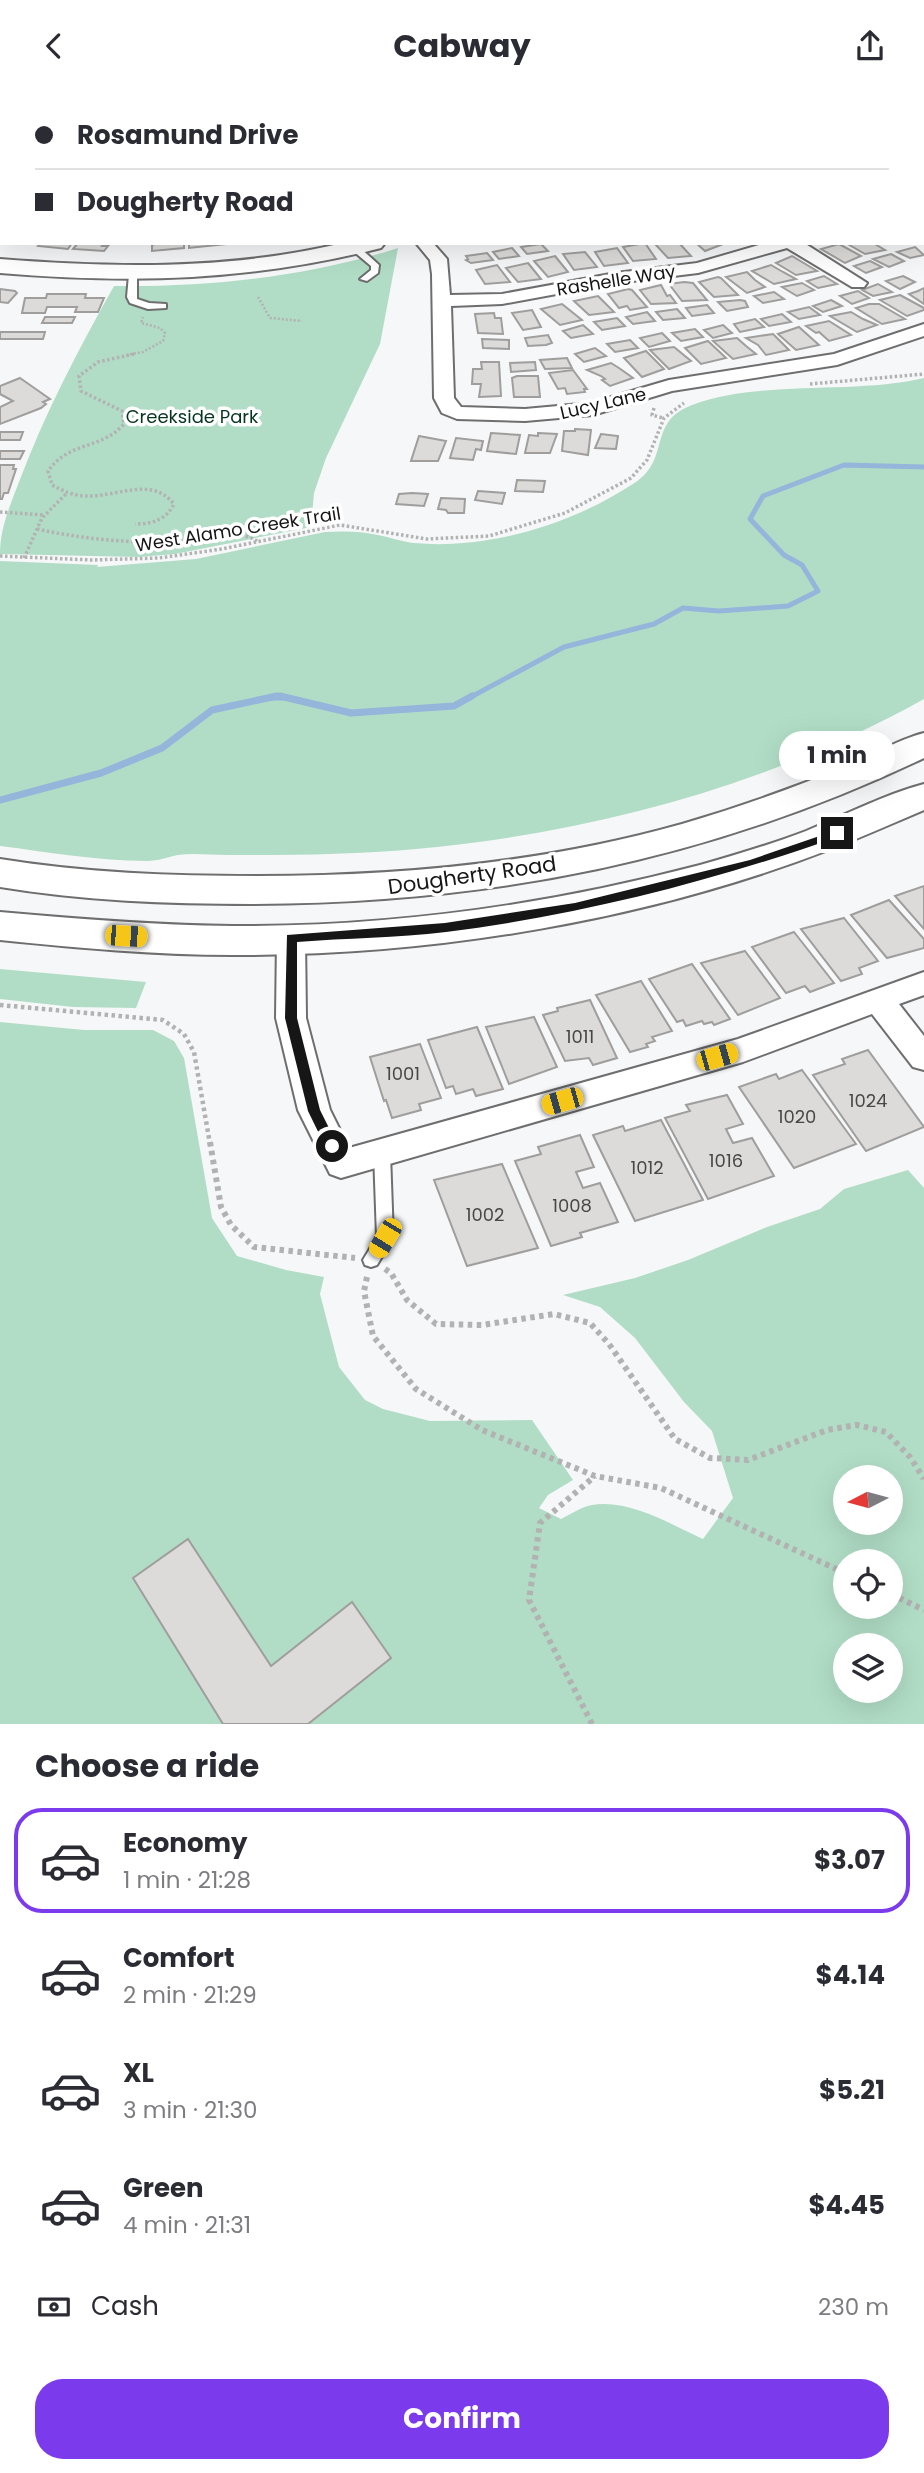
<!DOCTYPE html>
<meta charset="utf-8">
<style>
:root{--surface:#fff;--page:#f2f2f3;--text:#2b2b33;--muted:#7c7c81;--line:#e1e1e2;--accent:#7c3aed}
body{margin:0;font-family:Poppins,sans-serif;background:var(--page);color:var(--text);height:100vh;display:flex;flex-direction:column;font-size:26px;white-space:nowrap}
*{box-sizing:border-box;margin:0}
p{font-size:23px;color:var(--muted)}
.icon{flex:none;width:38px;height:38px;fill:none;stroke:currentColor;stroke-width:2;stroke-linecap:round;stroke-linejoin:round}
.map{position:relative;height:1633px;overflow:hidden}
.panel{display:flex;flex-direction:column;background:var(--surface);flex:1}
.panel>*{flex:none}
.banner{position:absolute;left:0px;top:0px;width:924px;height:154px;box-shadow:0 7px 28px #0002;display:grid;align-content:center;height:154px;padding:0 35px;background:var(--surface)}
.needle{width:46px;rotate:264deg}
.buttons{position:absolute;left:833px;top:1374px;display:grid;gap:14px}
.buttons a{display:grid;place-items:center;width:70px;height:70px;border-radius:50%;background:var(--surface);box-shadow:0 7px 28px #0002;font-size:35px}
.end{position:absolute;width:32px;height:32px;margin:-16px;border:9px solid #161617;background:#fff;box-shadow:0 0 0 4px #fff}
.from{border-radius:50%}
.bubble{position:absolute;height:49px;border-radius:24px;background:var(--surface);box-shadow:0 7px 28px #0002;font-size:23px;font-weight:700;line-height:49px;text-align:center}
.car{position:absolute;width:21px;height:42px;margin:-21px -10px;border-radius:9px;box-shadow:0 0 5px 2px #0007;background:linear-gradient(#f5c518 24%,#345 0 40%,#f5c518 0 76%,#345 0 86%,#f5c518 0)}
.banner b{display:flex;align-items:center;gap:24px;height:66px;font-size:26px}
.banner b+b{border-top:2px solid var(--line)}
.banner i{width:18px;height:18px;background:var(--text)}
ul{padding:0;list-style:none}
li{display:flex;align-items:center;gap:21px;height:105px;margin:0 14px 10px;padding:0 21px;border:4px solid transparent;border-radius:28px}
li div{flex:1}
li b{display:block;font-size:26px}
li em{font-style:normal;font-weight:700}
li.active{border-color:var(--accent)}
li>.icon{width:63px;height:63px;stroke-width:1.5}
h2{padding:0 35px;font-size:32px;line-height:84px}
.pay{display:flex;align-items:center;gap:18px;height:77px;padding:0 35px;font-size:26px}
.pay p{margin-inline-start:auto}
.cta{display:flex;gap:14px;margin-top:auto;padding:14px 35px}
.cta a{flex:1;height:80px;border-radius:28px;background:var(--accent);color:#fff;font-size:28px;font-weight:700;line-height:80px;text-align:center}
header{display:flex;justify-content:space-between;align-items:center;height:91px;padding:0 35px;background:var(--surface);font-size:32px;font-weight:700}
.map>svg:first-child{display:block}
.green{fill:#b1ddc6;fill-rule:evenodd}
.lines{fill:none;stroke-linecap:round;stroke-linejoin:round}
.stream-far1{stroke:#95b5db;stroke-width:5}
.stream{stroke:#95b5db;stroke-width:7}
.building{fill:#dcdbda;stroke:#9f9e9d;stroke-width:2}
.lane-casing{stroke:#6e6e6f;stroke-width:4}
.street-casing{stroke:#6e6e6f;stroke-width:4}
.secondary-casing{stroke:#6e6e6f;stroke-width:4}
.path-far3{stroke:#b2b2b3;stroke-width:2.5;stroke-dasharray:2 2;stroke-linecap:butt}
.path-far2{stroke:#b2b2b3;stroke-width:3.5;stroke-dasharray:2.5 2.5;stroke-linecap:butt}
.path-far1{stroke:#b2b2b3;stroke-width:4.5;stroke-dasharray:3.5 3.5;stroke-linecap:butt}
.path{stroke:#b2b2b3;stroke-width:6;stroke-dasharray:4.5 4.5;stroke-linecap:butt}
.lane{fill:#fff;fill-rule:evenodd}
.street{fill:#fff;fill-rule:evenodd}
.secondary{fill:#fff;fill-rule:evenodd}
.route{fill:#161617}
.labels{text-anchor:middle;dominant-baseline:central;stroke-width:7;stroke-linejoin:round;paint-order:stroke}
.far-street-label{font-size:18px;fill:#161617;stroke:#fff}
.far-park-label{font-size:18px;fill:#083423;stroke:#fff}
.number-label{font-size:18px;fill:#484748}
.street-label{font-size:21px;fill:#161617;stroke:#fff}
</style>
<header><svg class="icon" aria-label="back" viewBox="0 0 24 24"><path d="M15 5l-7 7 7 7"/></svg>Cabway<svg class="icon" aria-label="share" viewBox="0 0 24 24"><path d="M12 15V3M7 8l5-5 5 5M5 13v7h14v-7"/></svg></header>
<div class="map">
<svg width="924" height="1633" viewBox="0 0 924 1633">
<rect width="100%" height="100%" fill="#f6f7f8"/>
<g class="green">
<path d="M83,0h439l-423,2z"/>
<path d="M398,157l-18,96 -54,114 -12,35 -3,34 -136,27 -36,3 -139,-3c0,-26 10,-48 19,-72 26,-69 59,-132 95,-196 97,1 192,-9 284,-38z"/>
<path d="M924,287v321c-154,86 -332,134 -508,150 -63,6 -127,6 -190,6 -16,0 -33,-2 -48,0 -10,2 -20,6 -31,6 -49,0 -99,-9 -147,-15v-285l98,4 -1,2 99,-8 129,-27c18,-1 36,-1 53,3 12,2 24,7 36,8 75,7 159,-19 222,-61 35,-24 11,-60 56,-77 71,-26 161,-10 232,-27z"/>
<path d="M0,878l146,13 -10,26 -63,-1 -73,-8z"/>
<path d="M0,931l84,8h69l21,11 10,17 28,160 25,38 49,14 38,7 -4,17 19,73 26,33 18,9 47,12 102,-1 41,60 -25,15 -9,13 22,11c10,-5 20,-12 31,-14 37,-6 78,19 111,34l30,-41 -21,-67 -28,-29 -49,-64 -35,-31 -37,-12 72,-17 53,-18 79,-33 53,-18 24,-20 64,-19 16,18v536h-924zM845,1386h46v46h-46zM845,1470h46v46h-46zM845,1554h46v46h-46z"/>
</g>
<g class="lines">
<g class="stream-far1">
<path d="M269,607h19"/>
<path d="M469,607l95,-51 90,-23 29,-16 36,3 69,-5 30,-15 -16,-26 -18,-10 -34,-36 13,-23 81,-31 80,2"/>
</g>
<g class="stream">
<path d="M280,605l71,17 103,-7 18,-10"/>
<path d="M0,709l101,-27 61,-25 50,-38 65,-14"/>
</g>
</g>
<g class="building">
<path d="M40,152h32l-4,6 -30,-3z"/>
<path d="M78,152h26l-2,3h6l-4,5 -31,-2z"/>
<path d="M157,152h27v5l-32,3v-6z"/>
<path d="M189,152h37l1,1 -38,4z"/>
<path d="M645,152l11,16 -23,2 -10,-14z"/>
<path d="M679,152l12,13 -23,2 -13,-14z"/>
<path d="M696,152h26l1,1 -18,7z"/>
<path d="M846,152h27l12,7 -20,4z"/>
<path d="M541,153l7,7 -21,3 -6,-7z"/>
<path d="M839,153l22,12 -16,7 -24,-14z"/>
<path d="M915,156l9,8 -14,3 -13,-6z"/>
<path d="M512,157l7,8 -20,3 -6,-7z"/>
<path d="M617,157l11,15 -24,3 -9,-14z"/>
<path d="M585,161l12,15 -23,3 -11,-16z"/>
<path d="M487,162l6,7 -22,3 -5,-3 2,-1 -2,-3z"/>
<path d="M891,163l13,7 -15,6 -16,-8z"/>
<path d="M555,165l13,16 -20,5 -14,-16z"/>
<path d="M792,165l25,15 -21,4 -20,-12z"/>
<path d="M870,170l12,6 -16,6 -12,-7z"/>
<path d="M528,172l13,16 -23,3 -12,-14z"/>
<path d="M497,174l13,17 -25,2 -9,-14z"/>
<path d="M771,174l12,7 13,7 -22,5 -22,-13z"/>
<path d="M747,181l8,8 10,7 -18,6 -21,-16z"/>
<path d="M824,185l13,8 -19,4 -11,-7z"/>
<path d="M903,185l12,6 -15,7 -14,-8z"/>
<path d="M718,186l3,1 17,17 -24,2 -15,-15z"/>
<path d="M684,191l9,1 14,17 -25,1 -13,-17z"/>
<path d="M802,192l12,7 -17,6 -15,-9z"/>
<path d="M878,193l14,8 -19,4 -11,-6z"/>
<path d="M661,194l6,11 3,-1 6,8 -25,1 -11,-14z"/>
<path d="M924,197v16l-15,-10 9,-3z"/>
<path d="M0,198l15,2 2,2 -9,10 -8,-1z"/>
<path d="M628,198l4,1 15,17 -17,3 -3,-4 -8,2 -11,-14z"/>
<path d="M858,200l11,7 -17,6 -12,-8z"/>
<path d="M774,201l10,7 -21,4 -9,-7z"/>
<path d="M47,203h39l-1,4h19l-6,14h-23l2,-5h-30l-2,6h-23l3,-15h21z"/>
<path d="M900,204l24,13v2l-17,6 -27,-16z"/>
<path d="M598,205l16,16 -25,3 -15,-14z"/>
<path d="M740,209l5,1 3,6 -21,4 -9,-9z"/>
<path d="M831,209l11,6 -19,6 -10,-6z"/>
<path d="M562,213l20,16 -22,5 -19,-16z"/>
<path d="M869,213h10l26,15 -23,5 -26,-16z"/>
<path d="M707,214l7,8 -22,3 -6,-8z"/>
<path d="M809,216l11,8 -21,4 -11,-7z"/>
<path d="M677,218l8,9 -22,2 -7,-8z"/>
<path d="M532,219l9,17 -18,3 -11,-17z"/>
<path d="M647,221l8,9 -22,3 -7,-7z"/>
<path d="M851,221l12,7 14,6 -20,7 -27,-16z"/>
<path d="M494,222l1,5h6l2,16 -25,-1 -3,-19z"/>
<path d="M782,223l9,8 -22,4 -8,-7z"/>
<path d="M45,226h30l-3,6h-30z"/>
<path d="M617,227l8,8 -23,4 -8,-8z"/>
<path d="M755,228l9,8 -24,5 -6,-8z"/>
<path d="M829,230l22,14 -22,6 -10,-9 -3,1 -10,-7z"/>
<path d="M583,234l10,9 -22,4 -8,-7z"/>
<path d="M723,234l9,8 -19,5 -9,-8z"/>
<path d="M799,236l20,18 -23,5 -18,-16z"/>
<path d="M695,238l8,8 -22,4 -9,-8z"/>
<path d="M0,241h45l-2,7h-43z"/>
<path d="M662,242l8,8 -21,6 -9,-9z"/>
<path d="M773,243l16,16 -23,5 -8,-10 -12,-7z"/>
<path d="M548,244l4,8 -6,2 -18,1 -3,-8z"/>
<path d="M737,247l9,8 10,8 -23,5 -20,-18z"/>
<path d="M482,248l27,1v9l-26,-1z"/>
<path d="M630,249l8,8 -23,4 -8,-8z"/>
<path d="M708,250l18,17 -25,6 -16,-16z"/>
<path d="M674,256l17,14 -22,8 -19,-19z"/>
<path d="M595,257l11,8 -22,6 -9,-8z"/>
<path d="M646,260l18,18 -22,8 -18,-19z"/>
<path d="M567,267l5,10 -27,1 -5,-9z"/>
<path d="M481,271h18l2,34 -22,1 2,-13h-9l1,-15h9z"/>
<path d="M535,271l1,8 -25,2 -1,-9z"/>
<path d="M611,272l8,5 14,10 -23,8 -8,-6 3,-1 -4,-3 -14,-6z"/>
<path d="M573,279l14,19h-3l1,3 -18,2 -2,-6 -7,1 -9,-16z"/>
<path d="M517,285h21l2,21h-26l-2,-19z"/>
<path d="M20,287l30,21 -7,3 3,2 -5,4 -41,16v-17l13,-6 -13,-7v-8z"/>
<path d="M575,338l16,1 -3,25 -26,-4 2,-20h11z"/>
<path d="M0,341h23l-3,8h-20z"/>
<path d="M491,342l29,2 -4,19 -29,-3z"/>
<path d="M538,342l19,1 -7,19h-25l4,-18 9,1z"/>
<path d="M601,343l17,2 -2,13 -21,-1z"/>
<path d="M419,345l27,5 -8,20h-27z"/>
<path d="M456,347l27,3 -2,9 -5,-1 -3,11 -23,-2z"/>
<path d="M0,360h24l-4,8h-20z"/>
<path d="M0,374h14l-1,4h3l-8,24h-4l-2,6h-2z"/>
<path d="M517,389l28,1 -2,11 -28,-1z"/>
<path d="M478,400l27,2 -3,11 -27,-4z"/>
<path d="M412,402l16,1 -4,12 -28,-2 3,-10z"/>
<path d="M441,407l24,1 -1,14h-16l-2,-3 -8,-1z"/>
<path d="M924,795v43l-29,-33z"/>
<path d="M889,809l35,39v9l-37,10 -36,-43z"/>
<path d="M844,827l34,43 -19,7 3,6 -21,7 -40,-52z"/>
<path d="M794,841l40,51 -24,9 -5,-6 -19,7 -34,-46z"/>
<path d="M745,860l35,47 -42,17 -37,-52z"/>
<path d="M692,873l38,55 -16,6 -2,-3 -8,2 -2,-3 -16,5 -3,-6 -6,2 -28,-43z"/>
<path d="M641,890l31,50 -20,6 3,4 -9,3 2,3 -18,5 -34,-57z"/>
<path d="M590,909l27,58 -24,7 -4,-7 -24,3 -22,-46 15,-4 -1,-3z"/>
<path d="M534,926l23,50 -48,17 -23,-57z"/>
<path d="M477,936l26,62 -27,7 -3,-7 -17,5 -3,-8 -7,2 -18,-48z"/>
<path d="M420,953l21,54 -22,6 2,6 -29,8 -6,-18 -2,1 -14,-44z"/>
<path d="M868,959l56,77 -58,24 -53,-76 32,-11 -3,-5z"/>
<path d="M802,979l54,74 -62,24 -55,-81 37,-13 3,5z"/>
<path d="M727,1004l16,29 -17,5 7,14 19,-5 22,38 -66,23 -43,-81 25,-7 -4,-6z"/>
<path d="M661,1029l42,80 -68,21 -42,-86 30,-9 2,5z"/>
<path d="M580,1044l14,32 -18,5 7,16 17,-5 18,39 -38,11 2,4 -31,9 -36,-85 26,-7 -3,-7z"/>
<path d="M502,1073l36,84 -71,18 -33,-86z"/>
<path d="M188,1448l83,127 81,-64 39,56 -83,66h-85l-90,-146z"/>
</g>
<g class="lines">
<defs>
<g id="lane">
<rect x="922" y="92" width="2" height="4"/>
<path d="M352,155h6l21,19 -1,8 -11,8 -7,-2 11,-9v-4l-19,-16z"/>
<path d="M133,181l4,3v24l12,4 17,1v4l-18,1 -18,-6 -3,-6 2,-22z"/>
<path d="M382,1055l6,2 2,5 3,85 -16,27 -6,2 -6,-2 -2,-5 14,-23 -3,-84 2,-5z"/>
</g>
<g id="street">
<rect x="0" y="10" width="2" height="8"/>
<rect x="0" y="103" width="2" height="10"/>
<path d="M0,136h2l-2,12z"/>
<path d="M416,152h17l14,16 3,36 52,-1 114,-21 81,-10 69,-20h38l63,40 -3,4h-12l-65,-39 -89,25 -82,10 -114,21 -51,2 3,92 7,9 64,2 66,-6 78,-23 165,-26 90,-30v12l-87,29 -165,26 -79,24 -68,6 -68,-2 -15,-6 -8,-15 -2,-124 -2,-14z"/>
<path d="M291,836l10,3 4,8 1,80 24,92 19,38 389,-109 186,-67v23l-25,9 25,32v34l-11,-3 -41,-53 -129,48 -402,116 -11,-4 -32,-64 -22,-92 1,-80 4,-8z"/>
</g>
<g id="secondary">
<rect x="543" y="0" width="20" height="2"/>
<path d="M343,152h42l-4,5c-131,33 -247,36 -381,25v-14c115,9 230,11 343,-16z"/>
<path d="M924,642v25c-216,103 -433,145 -671,146 -85,0 -169,-3 -253,-17v-28c86,14 172,17 258,17 143,0 286,-13 424,-52 58,-17 114,-37 169,-60 25,-10 48,-25 73,-31z"/>
<path d="M924,693v26c-31,13 -62,27 -93,39 -185,72 -400,107 -598,106 -78,0 -155,-7 -233,-15v-28c78,7 155,13 233,14 157,1 315,-21 467,-61 35,-10 72,-21 106,-34 39,-16 77,-36 118,-47z"/>
</g>
</defs>
<use href="#lane" class="lane-casing"/>
<use href="#street" class="street-casing"/>
<use href="#secondary" class="secondary-casing"/>
<g class="path-far3">
<path d="M114,0l17,2"/>
<path d="M279,0l5,2"/>
<path d="M327,0l26,2"/>
<path d="M219,2l4,-2"/>
<path d="M290,2l10,-2"/>
<path d="M258,206l12,21 32,3"/>
<path d="M126,264l17,-3 20,-11 2,-8 -5,-5 -19,-5 2,-6"/>
</g>
<g class="path-far2">
<path d="M134,263l-36,8 -19,14 2,15 41,20 2,13c-23,26 -55,17 -76,47l4,14c11,6 20,10 32,11 32,2 67,-21 90,8 -8,16 -22,20 -39,20"/>
<path d="M810,293l114,-10"/>
<path d="M654,317l-2,7 11,3"/>
<path d="M0,421l44,3"/>
<path d="M37,438c55,12 111,16 167,11 17,-1 38,-10 53,1"/>
<path d="M0,465l91,4 68,-2 63,-9 118,-24 87,14 62,-3 76,-23 66,-35 16,-18 17,-42 20,-15"/>
<path d="M24,467l18,-40 24,-24"/>
</g>
<path class="path-far1" d="M0,914l163,15 21,14 10,18 16,92"/>
<g class="path">
<path d="M210,1051l11,65 10,18 23,22 101,11"/>
<path d="M385,1178l6,4 16,27 29,24 46,1 72,-11 36,9 19,21 66,95 35,19 38,2 79,-30 30,-5 29,7 24,25 14,22"/>
<path d="M367,1186l-3,14 9,45 43,53 66,41 113,46 66,12 184,85"/>
<path d="M891,1503l33,16"/>
<path d="M592,1633l-63,-124 11,-77 55,-47"/>
</g>
<use href="#lane" class="lane"/>
<use href="#street" class="street"/>
<use href="#secondary" class="secondary"/>
</g>
<path class="route" d="M837,739l4,1v5c-128,45 -260,79 -395,96 -49,6 -100,6 -149,10v76l23,92 18,36 -6,5 -5,-1 -19,-39 -23,-93 2,-83 158,-12 130,-20 175,-43z"/>
<g class="labels">
<g class="far-street-label">
<text transform="translate(616 189) rotate(-9)">Rashelle Way</text>
<text transform="translate(603 312) rotate(-13)">Lucy Lane</text>
<text transform="translate(238 438) rotate(-9)">West Alamo Creek Trail</text>
</g>
<g class="far-park-label">
<text x="192" y="325">Creekside Park</text>
</g>
<g class="number-label">
<text x="580" y="945">1011</text>
<text x="403" y="982">1001</text>
<text x="868" y="1009">1024</text>
<text x="797" y="1025">1020</text>
<text x="726" y="1069">1016</text>
<text x="647" y="1076">1012</text>
<text x="572" y="1114">1008</text>
<text x="485" y="1123">1002</text>
</g>
<g class="street-label">
<text transform="translate(472 784) rotate(-8)">Dougherty Road</text>
</g>
</g>
</svg>
<div class="buttons">
<a><svg class="needle" viewBox="-14 -14 28 28"><path d="M0-13l5 13h-10z" fill="#e53935"/><path d="M0 13l5-13h-10z" fill="#7c7c81"/></svg></a>
<a><svg class="icon" aria-label="locate" viewBox="0 0 24 24"><circle cx="12" cy="12" r="6"/><path d="M12 2v4M12 18v4M2 12h4M18 12h4"/></svg></a>
<a><svg class="icon" aria-label="layers" viewBox="0 0 24 24"><path d="M12 4l9 5-9 5-9-5zM3 14l9 5 9-5"/></svg></a>
</div>
<i class="end from" style="left:332px;top:1055px"></i>
<i class="end" style="left:837px;top:742px"></i>
<div class="bubble" style="left:779px;top:640px;width:116px">1 min</div>
<i class="car" style="left:126px;top:845px;rotate:93deg"></i>
<i class="car" style="left:717px;top:966px;rotate:74deg"></i>
<i class="car" style="left:562px;top:1010px;rotate:254deg"></i>
<i class="car" style="left:385px;top:1147px;rotate:211deg"></i>
<div class="banner">
<b><i class="from"></i>Rosamund Drive</b>
<b><i></i>Dougherty Road</b>
</div>
</div>
<section class="panel">
<h2>Choose a ride</h2>
<ul>
<li class="active"><svg class="icon" aria-label="car" viewBox="0 0 24 24"><path d="M5 17H2v-5l4-1 3-4h7l3 4 3 1v5h-3M9 17h6M6 11h13"/><circle cx="7" cy="17" r="2"/><circle cx="17" cy="17" r="2"/></svg><div><b>Economy</b><p>1 min · 21:28</p></div><em>$3.07</em></li>
<li><svg class="icon" aria-label="car" viewBox="0 0 24 24"><path d="M5 17H2v-5l4-1 3-4h7l3 4 3 1v5h-3M9 17h6M6 11h13"/><circle cx="7" cy="17" r="2"/><circle cx="17" cy="17" r="2"/></svg><div><b>Comfort</b><p>2 min · 21:29</p></div><em>$4.14</em></li>
<li><svg class="icon" aria-label="car" viewBox="0 0 24 24"><path d="M5 17H2v-5l4-1 3-4h7l3 4 3 1v5h-3M9 17h6M6 11h13"/><circle cx="7" cy="17" r="2"/><circle cx="17" cy="17" r="2"/></svg><div><b>XL</b><p>3 min · 21:30</p></div><em>$5.21</em></li>
<li><svg class="icon" aria-label="car" viewBox="0 0 24 24"><path d="M5 17H2v-5l4-1 3-4h7l3 4 3 1v5h-3M9 17h6M6 11h13"/><circle cx="7" cy="17" r="2"/><circle cx="17" cy="17" r="2"/></svg><div><b>Green</b><p>4 min · 21:31</p></div><em>$4.45</em></li>
</ul>
<div class="pay"><svg class="icon" aria-label="cash" viewBox="0 0 24 24"><path d="M3 7h18v10H3z"/><circle cx="12" cy="12" r="2"/></svg>Cash<p>230 m</p></div>
<div class="cta"><a>Confirm</a></div>
</section>
